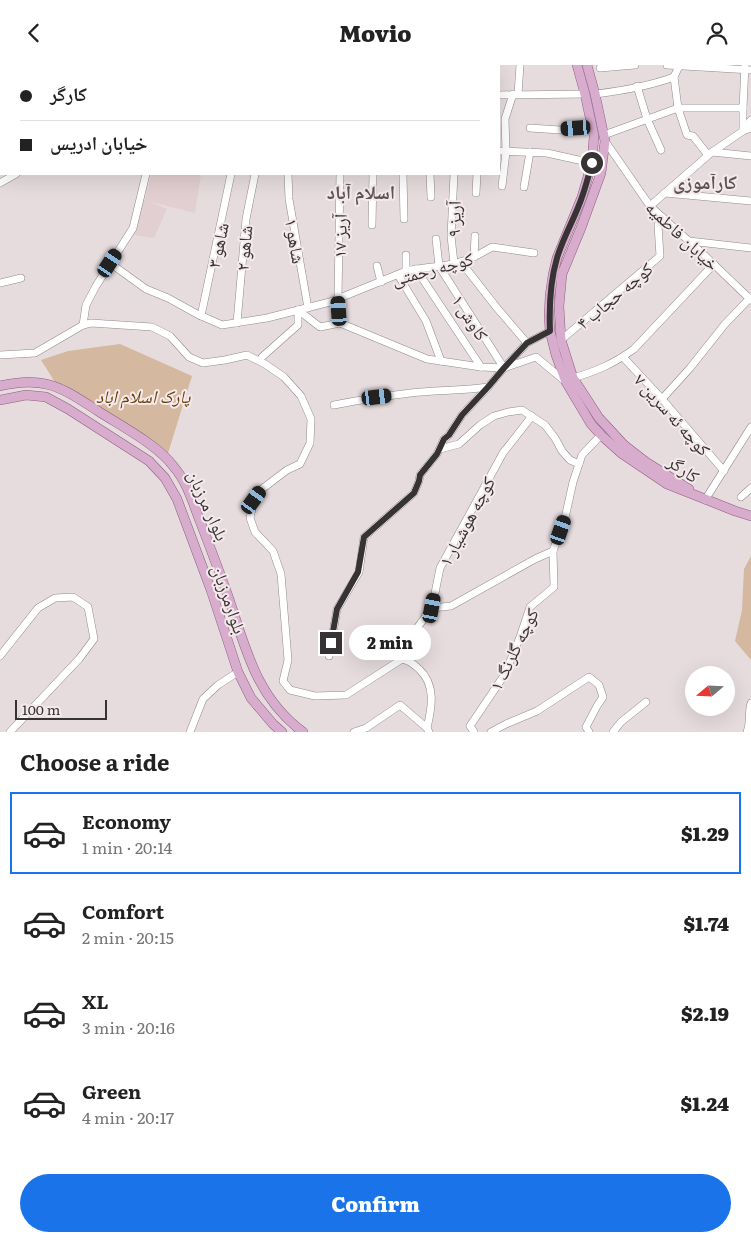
<!DOCTYPE html>
<meta charset="utf-8">
<style>
:root{--surface:#fff;--page:#f6f6f6;--text:#222;--muted:#767676;--line:#e0e0e0;--accent:#1a73e8}
body{margin:0;font-family:Literata,"Noto Naskh Arabic",serif;background:var(--page);color:var(--text);height:100vh;display:flex;flex-direction:column;font-size:19px;white-space:nowrap}
*{box-sizing:border-box;margin:0}
p{font-size:16px;color:var(--muted)}
.icon{flex:none;width:28px;height:28px;fill:none;stroke:currentColor;stroke-width:2;stroke-linecap:round;stroke-linejoin:round}
.map{position:relative;height:667px;overflow:hidden}
.sheet{display:flex;flex-direction:column;background:var(--surface);flex:1}
.sheet>*{flex:none}
.top-card{position:absolute;left:0px;top:0px;width:500px;height:110px;box-shadow:0 5px 20px #0002;display:grid;align-content:center;height:110px;padding:0 20px;background:var(--surface)}
.needle{width:32px;rotate:251deg}
.controls{position:absolute;left:685px;top:601px;display:grid;gap:10px}
.controls a{display:grid;place-items:center;width:50px;height:50px;border-radius:50%;background:var(--surface);box-shadow:0 5px 20px #0002;font-size:25px}
.scale{position:absolute;left:15px;bottom:12px;width:92px;box-sizing:border-box;padding-left:5px;border:2px solid #373334;border-top:0;font-size:14px;line-height:18px;white-space:nowrap;color:#373334;-webkit-text-stroke:4px #f4e9eb;paint-order:stroke}
.end{position:absolute;width:22px;height:22px;margin:-11px;border:6px solid #373334;background:#fff;box-shadow:0 0 0 2px #fff}
.from{border-radius:50%}
.bubble{position:absolute;height:35px;border-radius:18px;background:var(--surface);box-shadow:0 5px 20px #0002;font-size:16px;font-weight:800;line-height:35px;text-align:center}
.car{position:absolute;width:15px;height:30px;margin:-15px -8px;border-radius:6px;box-shadow:0 0 4px 1px #0007;background:linear-gradient(#222 24%,#8ab4d8 0 40%,#222 0 76%,#8ab4d8 0 86%,#222 0)}
.top-card b{display:flex;align-items:center;gap:18px;height:48px;font-size:19px}
.top-card b+b{border-top:1px solid var(--line)}
.top-card i{width:12px;height:12px;background:var(--text)}
ul{padding:0;list-style:none}
li{display:flex;align-items:center;gap:15px;height:82px;margin:0 10px 8px;padding:0 10px;border:2px solid transparent;border-radius:0px}
li div{flex:1}
li b{display:block;font-size:19px}
li em{font-style:normal;font-weight:800}
li.selected{border-color:var(--accent)}
li>.icon{width:45px;height:45px;stroke-width:1.5}
h2{padding:0 20px;font-size:22px;line-height:60px}
.cta{display:flex;gap:10px;margin-top:auto;padding:10px 20px}
.cta a{flex:1;height:58px;border-radius:30px;background:var(--accent);color:#fff;font-size:20px;font-weight:800;line-height:58px;text-align:center}
header{display:flex;justify-content:space-between;align-items:center;height:65px;padding:0 20px;background:var(--surface);font-size:22px;font-weight:800}
.map>svg:first-child{display:block}
.built{fill:#e2cfd2}
.green{fill:#d4b89f}
.lines{fill:none;stroke-linecap:round;stroke-linejoin:round}
.minor-casing{stroke:#92898b;stroke-width:8}
.major-casing{stroke:#8e5d81;stroke-width:10}
.minor{stroke:#fff;stroke-width:7}
.major{stroke:#d7accc;stroke-width:9}
.route{stroke:#373334;stroke-width:6}
.labels{text-anchor:middle;dominant-baseline:central;stroke-width:4;stroke-linejoin:round;paint-order:stroke}
.street-label{font-size:18px;fill:#373334;stroke:#f4e9eb}
.park-label{font-size:18px;font-style:italic;fill:#683c04;stroke:#f4e9eb}
.neighbourhood-label{font-size:19px;font-weight:bold;fill:#5d5456;stroke:#f4e9eb}
</style>
<header><svg class="icon" aria-label="back" viewBox="0 0 24 24"><path d="M15 5l-7 7 7 7"/></svg>Movio<svg class="icon" aria-label="person" viewBox="0 0 24 24"><circle cx="12" cy="8" r="4"/><path d="M4 21q1-7 8-7t8 7"/></svg></header>
<div class="map">
<svg width="751" height="667" viewBox="0 0 751 667">
<rect width="100%" height="100%" fill="#e6dcde"/>
<path class="built" d="M151,109h50l-6,39 -44,-11 16,7 -13,29 -21,-3 10,-35h2z"/>
<g class="green">
<path d="M120,279l72,32 -24,77 -110,-66 -17,-27 27,-9z"/>
<path d="M751,491v104l-16,-19 7,-31 2,-41z"/>
</g>
<g class="lines">
<defs>
<g id="minor">
<path d="M212,0l1,1"/>
<path d="M312,0v1"/>
<path d="M399,0v1"/>
<path d="M422,0v1"/>
<path d="M667,0l84,5"/>
<path d="M349,1l1,-1"/>
<path d="M370,1l1,-1"/>
<path d="M485,1v-1"/>
<path d="M600,3l35,-3"/>
<path d="M674,12l4,31 9,27 6,1 15,19"/>
<path d="M637,21l10,33 14,31"/>
<path d="M518,29l2,-29"/>
<path d="M595,29c26,-3 54,-8 79,-17l5,-11"/>
<path d="M499,30l86,-1"/>
<path d="M530,63l30,2 32,-3"/>
<path d="M743,66v-23l2,-43"/>
<path d="M743,66l8,-11"/>
<path d="M604,70l74,-27h65"/>
<path d="M605,76l45,65 51,46 50,48"/>
<path d="M0,80h1"/>
<path d="M499,86l48,2 45,10"/>
<path d="M712,87l39,4"/>
<path d="M288,109l1,25 19,109"/>
<path d="M403,109l1,45"/>
<path d="M430,109l1,23"/>
<path d="M0,118l16,-9"/>
<path d="M502,121l4,-34 -1,-33 8,-25"/>
<path d="M524,122l6,-35"/>
<path d="M476,128l1,-19"/>
<path d="M665,128l86,8"/>
<path d="M650,141l62,-54 31,-21 8,-3"/>
<path d="M372,160l1,-51"/>
<path d="M436,174l3,27 65,102"/>
<path d="M689,176l62,7"/>
<path d="M406,190v16"/>
<path d="M474,192l1,-21"/>
<path d="M461,197l36,46 30,35"/>
<path d="M110,198l36,26 22,9 29,16 25,11 45,-7 63,-16 76,-31c18,-4 37,-4 54,-9 12,-3 22,-9 32,-15l42,6"/>
<path d="M454,198l-3,-27 3,-62"/>
<path d="M377,201l4,16"/>
<path d="M416,204l65,98"/>
<path d="M398,210l28,46 15,40"/>
<path d="M0,218l21,-5"/>
<path d="M298,245l22,17 20,-4 87,36 54,8 23,1 32,-11 30,25"/>
<path d="M201,251l30,-142"/>
<path d="M237,258l9,-104 9,-45"/>
<path d="M340,258l-2,-24 2,-125"/>
<path d="M83,260l3,-20 10,-19 37,-58 13,-54"/>
<path d="M561,275l99,-84 -2,-31 4,-8"/>
<path d="M0,290l35,-2 48,-28 8,-2 61,4 18,9 19,21 14,6 22,-3 22,-5 18,9 19,13 17,19 10,23 -1,24 -10,21 -13,6 -25,19 -8,11 -4,18 5,14 18,19 8,23 7,86 -5,21 7,9 25,6 31,-1 56,-36c8,2 10,4 17,10 17,16 13,38 8,59l2,4"/>
<path d="M262,292l36,-32v-15"/>
<path d="M623,292l39,42 62,72"/>
<path d="M573,313c24,-7 40,-14 61,-29l80,-85"/>
<path d="M662,334l28,-31 35,-44 26,-27"/>
<path d="M334,340c25,-5 51,-9 77,-12 25,-3 51,-2 77,-6"/>
<path d="M440,384l19,-5 21,-19 14,-9 14,-4 14,-2 23,15 10,13 7,13 8,9 9,4"/>
<path d="M741,432l10,-9"/>
<path d="M705,435l46,-73"/>
<path d="M432,543l19,-2 84,-47 18,-8"/>
<path d="M0,591l38,-48 17,-10 18,-1 15,10 6,32 -15,20 -69,73"/>
<path d="M329,591l8,-47 22,-37 5,-35 50,-44 5,-12 1,-6 17,-21 7,-15 5,-4 13,-20 26,-28 16,-19 23,-25 23,-12"/>
<path d="M402,594l12,-27 18,-24 8,-40 63,-115 29,-37"/>
<path d="M190,667l13,-33 15,-14 20,-13"/>
<path d="M354,667l12,-4 34,-23 27,23"/>
<path d="M474,667l-4,-6 35,-52 15,-37 10,-30 24,-20 -1,-36 12,-33 8,-36 9,-27 19,-20"/>
<path d="M491,667l15,-8 31,-13 52,-34 10,8 4,12 -6,9 -11,21 3,5"/>
<path d="M613,667l8,-10 25,-20"/>
<path d="M747,667c4,-10 1,-19 4,-29"/>
</g>
<g id="major">
<path d="M577,0l8,29 9,42 -2,27 -10,34 -25,61 -4,17 -3,21 -1,20 1,15 6,24 10,27 25,42 10,11 20,18 46,31 68,27 16,5"/>
<path d="M587,0l8,29 10,47 -4,32 -20,55 -19,46 -3,32 2,34 12,38 26,40 25,27 22,17 43,27"/>
<path d="M0,321c45,-11 62,2 98,25 23,15 60,34 76,56 13,15 19,36 26,54 10,26 20,52 29,78 17,51 28,99 74,133"/>
<path d="M0,335l26,-5 20,2 22,12 81,52 16,17 12,21 34,91 27,82 13,26 22,26 9,8"/>
</g>
</defs>
<use href="#minor" class="minor-casing"/>
<use href="#major" class="major-casing"/>
<use href="#minor" class="minor"/>
<use href="#major" class="major"/>
</g>
<g class="lines">
<path class="route" d="M331,578l6,-34 21,-37 6,-35 50,-44 5,-12 1,-6 17,-21 7,-15 5,-4 13,-20 26,-28 16,-19 23,-25 23,-12c-1,-24 0,-49 7,-73 6,-21 18,-40 25,-61 4,-11 7,-23 10,-34"/>
</g>
<g class="labels">
<g class="street-label">
<text transform="translate(453 154) rotate(-89)">آریز ۹</text>
<text transform="translate(683 170) rotate(43)">خیابان فاطمیه</text>
<text transform="translate(339 171) rotate(-89)">آریز ۱۷</text>
<text transform="translate(296 176) rotate(80)">شاهو ۱</text>
<text transform="translate(217 180) rotate(-78)">شاهو ۳</text>
<text transform="translate(243 183) rotate(-85)">شاهو ۲</text>
<text transform="translate(432 203) rotate(-15)">کوچه رحمتی</text>
<text transform="translate(614 230) rotate(-40)">کوچه حجاب ۴</text>
<text transform="translate(471 252) rotate(57)">کاوش ۱</text>
<text transform="translate(673 349) rotate(48)">کوچه ئه سرین ۷</text>
<text transform="translate(684 403) rotate(35)">کارگر</text>
<text transform="translate(209 440) rotate(66)">بلوار مرزبان</text>
<text transform="translate(466 456) rotate(-62)">کوچه هوشیار ۱</text>
<text transform="translate(230 534) rotate(71)">بلوارمرزبان</text>
<text transform="translate(513 584) rotate(-64)">کوچه گلرنگ ۱</text>
</g>
<g class="park-label">
<text x="143" y="330">پارک اسلام اباد</text>
</g>
<g class="neighbourhood-label">
<text x="705" y="116">کارآموزی</text>
<text x="361" y="126">اسلام آباد</text>
</g>
</g>
</svg>
<div class="controls">
<a><svg class="needle" viewBox="-14 -14 28 28"><path d="M0-13l5 13h-10z" fill="#e53935"/><path d="M0 13l5-13h-10z" fill="#767676"/></svg></a>
</div>
<div class="scale">100 m</div>
<i class="end from" style="left:592px;top:98px"></i>
<i class="end" style="left:331px;top:578px"></i>
<div class="bubble" style="left:349px;top:560px;width:82px">2 min</div>
<i class="car" style="left:576px;top:63px;rotate:266deg"></i>
<i class="car" style="left:110px;top:198px;rotate:33deg"></i>
<i class="car" style="left:339px;top:246px;rotate:356deg"></i>
<i class="car" style="left:377px;top:332px;rotate:83deg"></i>
<i class="car" style="left:254px;top:435px;rotate:36deg"></i>
<i class="car" style="left:561px;top:465px;rotate:19deg"></i>
<i class="car" style="left:432px;top:543px;rotate:11deg"></i>
<div class="top-card">
<b><i class="from"></i>کارگر</b>
<b><i></i>خیابان ادریس</b>
</div>
</div>
<section class="sheet">
<h2>Choose a ride</h2>
<ul>
<li class="selected"><svg class="icon" aria-label="car" viewBox="0 0 24 24"><path d="M5 17H2v-5l4-1 3-4h7l3 4 3 1v5h-3M9 17h6M6 11h13"/><circle cx="7" cy="17" r="2"/><circle cx="17" cy="17" r="2"/></svg><div><b>Economy</b><p>1 min · 20:14</p></div><em>$1.29</em></li>
<li><svg class="icon" aria-label="car" viewBox="0 0 24 24"><path d="M5 17H2v-5l4-1 3-4h7l3 4 3 1v5h-3M9 17h6M6 11h13"/><circle cx="7" cy="17" r="2"/><circle cx="17" cy="17" r="2"/></svg><div><b>Comfort</b><p>2 min · 20:15</p></div><em>$1.74</em></li>
<li><svg class="icon" aria-label="car" viewBox="0 0 24 24"><path d="M5 17H2v-5l4-1 3-4h7l3 4 3 1v5h-3M9 17h6M6 11h13"/><circle cx="7" cy="17" r="2"/><circle cx="17" cy="17" r="2"/></svg><div><b>XL</b><p>3 min · 20:16</p></div><em>$2.19</em></li>
<li><svg class="icon" aria-label="car" viewBox="0 0 24 24"><path d="M5 17H2v-5l4-1 3-4h7l3 4 3 1v5h-3M9 17h6M6 11h13"/><circle cx="7" cy="17" r="2"/><circle cx="17" cy="17" r="2"/></svg><div><b>Green</b><p>4 min · 20:17</p></div><em>$1.24</em></li>
</ul>
<div class="cta"><a>Confirm</a></div>
</section>
